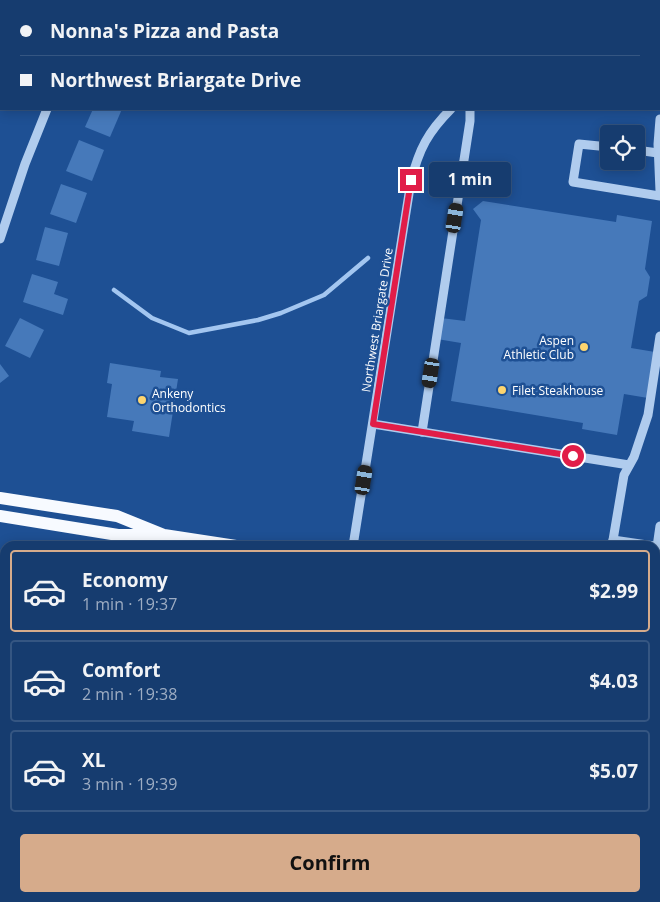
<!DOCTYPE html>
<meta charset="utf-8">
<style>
:root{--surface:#163c6f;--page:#1f4374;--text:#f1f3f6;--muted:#9eadc3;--line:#355682;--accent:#d6ab8b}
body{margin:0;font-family:"Open Sans",sans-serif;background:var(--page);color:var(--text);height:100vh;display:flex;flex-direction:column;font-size:19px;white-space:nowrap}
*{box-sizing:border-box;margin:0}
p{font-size:16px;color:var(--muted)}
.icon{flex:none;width:28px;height:28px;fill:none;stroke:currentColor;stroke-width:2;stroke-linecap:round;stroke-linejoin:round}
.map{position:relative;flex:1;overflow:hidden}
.drawer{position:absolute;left:0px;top:541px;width:660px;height:361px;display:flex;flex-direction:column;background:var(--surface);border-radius:15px 15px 0 0;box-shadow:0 2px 12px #0003,0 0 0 1px var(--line)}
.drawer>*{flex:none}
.hud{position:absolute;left:0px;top:0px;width:660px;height:110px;box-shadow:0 2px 12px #0003,0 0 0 1px var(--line);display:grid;align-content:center;height:110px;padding:0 20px;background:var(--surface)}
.tools{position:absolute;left:600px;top:125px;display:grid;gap:10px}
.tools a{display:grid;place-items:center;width:45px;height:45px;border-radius:5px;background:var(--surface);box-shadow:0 2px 12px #0003,0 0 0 1px var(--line);font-size:25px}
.end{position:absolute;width:22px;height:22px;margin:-11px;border:6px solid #e11d48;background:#fff;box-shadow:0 0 0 2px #fff}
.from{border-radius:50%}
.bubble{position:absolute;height:35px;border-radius:5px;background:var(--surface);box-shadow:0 2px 12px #0003,0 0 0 1px var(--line);font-size:16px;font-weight:700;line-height:35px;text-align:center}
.car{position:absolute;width:15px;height:30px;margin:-15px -8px;border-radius:6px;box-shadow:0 0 4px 1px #0007;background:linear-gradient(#222 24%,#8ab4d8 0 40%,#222 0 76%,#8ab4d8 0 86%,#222 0)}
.hud b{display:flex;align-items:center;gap:18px;height:48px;font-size:19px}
.hud b+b{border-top:1px solid var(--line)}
.hud i{width:12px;height:12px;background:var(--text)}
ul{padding:9px 0 0;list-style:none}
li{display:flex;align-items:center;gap:15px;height:82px;margin:0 10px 8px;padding:0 10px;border:2px solid var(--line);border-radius:5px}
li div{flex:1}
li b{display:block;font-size:19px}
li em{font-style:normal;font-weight:700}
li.active{border-color:var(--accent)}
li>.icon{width:45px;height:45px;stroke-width:1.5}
.primary-button{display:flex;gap:10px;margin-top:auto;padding:10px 20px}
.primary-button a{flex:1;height:58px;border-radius:5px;background:var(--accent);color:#111;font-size:20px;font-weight:700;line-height:58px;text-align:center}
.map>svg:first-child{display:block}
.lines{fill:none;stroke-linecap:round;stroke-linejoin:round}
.stream{stroke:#a3c6f0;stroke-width:4.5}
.building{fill:#4679ba}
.minor{stroke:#b0ccee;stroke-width:9}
.major{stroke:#f7faff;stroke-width:12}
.route{stroke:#e11d48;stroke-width:6}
.poi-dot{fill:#fdd56f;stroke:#1e5094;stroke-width:2}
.labels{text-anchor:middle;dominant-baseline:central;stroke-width:5;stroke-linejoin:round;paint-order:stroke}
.street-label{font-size:12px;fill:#fff;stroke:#1e5094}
.poi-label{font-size:12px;fill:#fff;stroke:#1e5094;text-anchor:start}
</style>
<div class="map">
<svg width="660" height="902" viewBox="0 0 660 902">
<rect width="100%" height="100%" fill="#1e5094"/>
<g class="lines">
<g class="stream">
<path d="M434,0l1,1"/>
<path d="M114,290l38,28 37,15 69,-13 23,-7 43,-18 44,-37"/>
</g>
</g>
<g class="building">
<path d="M93,109h29l-12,28 -25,-10z"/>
<path d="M79,140l25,10 -12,31 -26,-10z"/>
<path d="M61,184l26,9 -11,30 -26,-9z"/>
<path d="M483,201l133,21 1,-7 35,6 -7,48 5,8 -3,19 -8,5 -8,47 24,4 -7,46 -24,-4 -7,41 -35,-6 1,-6 -132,-22 10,-58 -24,-4 4,-21 24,3 16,-101 -8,-11z"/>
<path d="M45,227l23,6 -9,33 -23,-6z"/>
<path d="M32,274l26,8 -4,12 14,5 -5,16 -40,-13z"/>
<path d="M20,318l24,12 -14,28 -25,-12z"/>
<path d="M110,363l51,8 -1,6 18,2 -9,58 -37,-6 2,-10 -27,-4 5,-33 -5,-1z"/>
<path d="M0,364l9,12 -9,7z"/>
<path d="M655,705l5,1v30l-5,-1z"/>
<path d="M0,825l5,1v55l-5,-1z"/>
<path d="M86,898h22l-1,4 -21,-3z"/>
<path d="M127,898h25v4h-26z"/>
<path d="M161,898h25v4h-26z"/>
<path d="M195,898h25l1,1 -1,3h-25z"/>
<path d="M231,898h22l-1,4h-24z"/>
<path d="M424,898h62l-1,4h-61z"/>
<rect x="539" y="898" width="50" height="4"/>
</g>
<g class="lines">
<g class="minor">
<path d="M99,1l1,-1"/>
<path d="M659,79l1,-8"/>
<path d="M659,98h1"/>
<path d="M660,119l-2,25 2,47"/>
<path d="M609,147l-30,-3 -6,38 87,14"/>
<path d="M636,150l22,3"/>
<path d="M0,239l25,-75 22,-55"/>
<path d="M373,424l256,41"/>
<path d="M422,432l48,-311v-12"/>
<path d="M613,540l41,6"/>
<path d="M162,546l2,-11"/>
<path d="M353,546l58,-365c8,-32 17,-49 40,-72"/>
<path d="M612,546l12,-71 10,-18 14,-42 12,-79"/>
<path d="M657,547l3,-21"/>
<path d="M0,681l5,-4"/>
<path d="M655,687l5,1"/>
<path d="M655,791l5,1"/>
<path d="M655,849l5,1"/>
<path d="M518,901v1"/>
<path d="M275,902l1,-4"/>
<path d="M401,902l1,-4"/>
</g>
<g class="major">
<path d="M0,498l117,18 47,19 72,11"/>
<path d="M0,516l118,19h39"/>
<path d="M655,601l5,1"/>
<path d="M655,624h5"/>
</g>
</g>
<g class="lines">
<path class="route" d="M411,180l-38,244 200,32"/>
</g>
<g class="poi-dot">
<circle cx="584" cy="347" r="5"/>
<circle cx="502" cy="390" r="5"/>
<circle cx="142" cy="400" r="5"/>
</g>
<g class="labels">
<g class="street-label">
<text transform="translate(377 320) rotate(-81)">Northwest Briargate Drive</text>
</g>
<g class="poi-label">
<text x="574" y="340" text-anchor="end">Aspen<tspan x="574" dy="14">Athletic Club</tspan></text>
<text x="512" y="390">Filet Steakhouse</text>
<text x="152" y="393">Ankeny<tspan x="152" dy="14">Orthodontics</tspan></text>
</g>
</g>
</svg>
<div class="tools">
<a><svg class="icon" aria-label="locate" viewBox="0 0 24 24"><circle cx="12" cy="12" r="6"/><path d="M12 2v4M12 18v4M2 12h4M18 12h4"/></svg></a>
</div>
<i class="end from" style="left:573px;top:456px"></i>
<i class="end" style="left:411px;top:180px"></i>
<div class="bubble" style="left:429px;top:162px;width:82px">1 min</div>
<i class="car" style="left:455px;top:218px;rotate:9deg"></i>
<i class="car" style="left:431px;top:373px;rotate:189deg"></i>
<i class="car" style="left:364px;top:480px;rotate:9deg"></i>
<div class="hud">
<b><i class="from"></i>Nonna's Pizza and Pasta</b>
<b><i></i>Northwest Briargate Drive</b>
</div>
<section class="drawer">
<ul>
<li class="active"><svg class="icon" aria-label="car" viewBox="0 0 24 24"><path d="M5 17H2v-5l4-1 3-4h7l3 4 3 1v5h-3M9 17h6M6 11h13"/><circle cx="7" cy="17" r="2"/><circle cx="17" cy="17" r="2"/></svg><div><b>Economy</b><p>1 min · 19:37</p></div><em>$2.99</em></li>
<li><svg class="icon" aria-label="car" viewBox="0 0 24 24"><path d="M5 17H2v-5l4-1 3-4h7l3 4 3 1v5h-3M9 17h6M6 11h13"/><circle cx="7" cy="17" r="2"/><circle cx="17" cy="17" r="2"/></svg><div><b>Comfort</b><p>2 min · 19:38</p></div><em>$4.03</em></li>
<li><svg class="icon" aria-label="car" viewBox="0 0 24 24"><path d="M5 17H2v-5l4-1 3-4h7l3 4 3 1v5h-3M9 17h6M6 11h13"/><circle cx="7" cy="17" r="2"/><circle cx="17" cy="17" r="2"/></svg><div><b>XL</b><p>3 min · 19:39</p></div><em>$5.07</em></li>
</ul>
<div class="primary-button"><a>Confirm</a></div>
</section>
</div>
